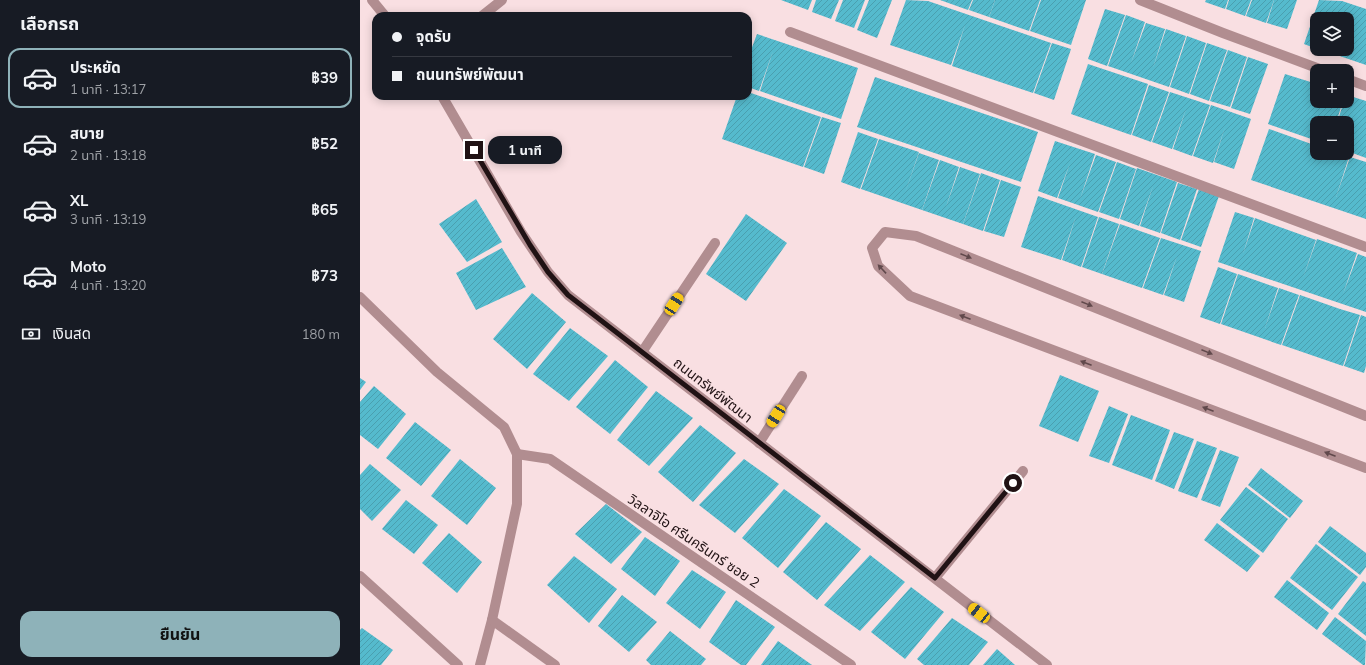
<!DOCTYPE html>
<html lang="th">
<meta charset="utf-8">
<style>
:root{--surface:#171b24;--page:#242831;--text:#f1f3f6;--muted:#9ea1a6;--line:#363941;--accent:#8eb2b9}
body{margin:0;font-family:Mulish,"Noto Sans Thai",sans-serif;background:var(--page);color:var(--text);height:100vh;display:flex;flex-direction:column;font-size:15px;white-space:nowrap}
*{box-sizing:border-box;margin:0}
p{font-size:13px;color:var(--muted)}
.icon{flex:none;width:22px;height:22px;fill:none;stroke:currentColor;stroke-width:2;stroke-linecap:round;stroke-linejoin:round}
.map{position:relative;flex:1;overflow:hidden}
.side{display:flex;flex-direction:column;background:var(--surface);width:360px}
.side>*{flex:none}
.top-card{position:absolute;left:12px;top:12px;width:380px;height:88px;border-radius:12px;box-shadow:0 2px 10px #0003;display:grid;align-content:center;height:88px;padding:0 20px;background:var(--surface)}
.buttons{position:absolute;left:950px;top:12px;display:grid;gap:8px}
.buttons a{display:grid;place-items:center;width:44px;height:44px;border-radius:8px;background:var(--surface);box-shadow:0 2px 10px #0003;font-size:20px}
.end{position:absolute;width:18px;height:18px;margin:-9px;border:5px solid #201214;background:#fff;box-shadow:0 0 0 2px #fff}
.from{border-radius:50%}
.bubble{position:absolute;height:28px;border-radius:12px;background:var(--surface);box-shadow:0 2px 10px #0003;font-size:13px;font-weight:700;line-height:28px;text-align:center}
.car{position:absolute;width:12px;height:24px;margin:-12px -6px;border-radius:5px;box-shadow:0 0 3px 1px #0007;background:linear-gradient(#f5c518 24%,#345 0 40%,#f5c518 0 76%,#345 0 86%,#f5c518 0)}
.top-card b{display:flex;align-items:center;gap:14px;height:38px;font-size:15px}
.top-card b+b{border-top:1px solid var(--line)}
.top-card i{width:10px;height:10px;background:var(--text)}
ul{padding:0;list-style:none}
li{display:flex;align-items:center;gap:12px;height:60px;margin:0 8px 6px;padding:0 12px;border:2px solid transparent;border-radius:12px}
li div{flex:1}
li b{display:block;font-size:15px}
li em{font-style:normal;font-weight:700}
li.selected{border-color:var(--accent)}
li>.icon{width:36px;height:36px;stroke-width:1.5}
h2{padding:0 20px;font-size:18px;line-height:48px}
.pay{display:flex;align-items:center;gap:10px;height:44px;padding:0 20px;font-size:15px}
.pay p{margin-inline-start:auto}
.primary-button{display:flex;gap:8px;margin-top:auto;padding:8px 20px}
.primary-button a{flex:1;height:46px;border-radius:12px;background:var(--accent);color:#111;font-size:16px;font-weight:700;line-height:46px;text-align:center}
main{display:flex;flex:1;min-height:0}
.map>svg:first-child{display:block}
.building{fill:url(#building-hatch)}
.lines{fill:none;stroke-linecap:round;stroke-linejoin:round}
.service{stroke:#b18d90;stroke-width:10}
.minor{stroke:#b18d90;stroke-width:10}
.tertiary{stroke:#b18d90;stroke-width:10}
.oneway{fill:#61494c}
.route{stroke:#201214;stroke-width:5}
.labels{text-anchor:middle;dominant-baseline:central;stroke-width:4;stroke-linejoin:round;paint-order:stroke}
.street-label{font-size:14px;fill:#201214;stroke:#f9dfe2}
</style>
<main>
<section class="side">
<h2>เลือกรถ</h2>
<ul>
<li class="selected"><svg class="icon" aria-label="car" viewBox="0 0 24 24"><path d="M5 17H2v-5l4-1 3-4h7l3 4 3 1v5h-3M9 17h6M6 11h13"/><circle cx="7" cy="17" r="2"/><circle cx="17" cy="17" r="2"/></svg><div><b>ประหยัด</b><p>1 นาที · 13:17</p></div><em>฿39</em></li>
<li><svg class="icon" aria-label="car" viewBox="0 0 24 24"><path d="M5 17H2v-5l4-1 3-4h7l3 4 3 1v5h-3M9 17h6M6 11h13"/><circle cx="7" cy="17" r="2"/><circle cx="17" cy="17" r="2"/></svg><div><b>สบาย</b><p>2 นาที · 13:18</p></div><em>฿52</em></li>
<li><svg class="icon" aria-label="car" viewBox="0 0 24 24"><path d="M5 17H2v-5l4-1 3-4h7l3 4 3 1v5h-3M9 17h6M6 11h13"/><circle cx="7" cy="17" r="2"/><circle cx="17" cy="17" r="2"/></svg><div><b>XL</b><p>3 นาที · 13:19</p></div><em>฿65</em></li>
<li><svg class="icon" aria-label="car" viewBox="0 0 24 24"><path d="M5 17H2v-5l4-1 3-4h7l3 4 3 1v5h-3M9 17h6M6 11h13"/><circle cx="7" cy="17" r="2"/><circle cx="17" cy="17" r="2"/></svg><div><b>Moto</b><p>4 นาที · 13:20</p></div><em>฿73</em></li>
</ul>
<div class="pay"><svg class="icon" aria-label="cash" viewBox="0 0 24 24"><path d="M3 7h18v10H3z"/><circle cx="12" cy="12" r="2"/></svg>เงินสด<p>180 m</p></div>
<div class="primary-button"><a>ยืนยัน</a></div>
</section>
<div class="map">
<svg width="1006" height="665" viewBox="0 0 1006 665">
<defs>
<pattern id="building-hatch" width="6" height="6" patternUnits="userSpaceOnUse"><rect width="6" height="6" fill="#55bacd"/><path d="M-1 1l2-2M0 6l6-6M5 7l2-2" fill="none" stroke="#4a9faf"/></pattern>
</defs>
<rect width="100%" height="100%" fill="#f9dfe2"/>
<g class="building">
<path d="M421,0h31l-4,10z"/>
<path d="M456,0h23l-8,19 -19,-7z"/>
<path d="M483,0h22l-11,28 -19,-7z"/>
<path d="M509,0h23l-15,38 -20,-8z"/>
<path d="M546,0l22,1 123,42 -18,50 -81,-27 13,-41 -14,40 -61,-20z"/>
<path d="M580,0h32l-4,10z"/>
<path d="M613,0h22l-6,17 -20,-7z"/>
<path d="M635,0h45l-11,31 -40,-14z"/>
<path d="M681,0h45l-15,45 -41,-14z"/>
<path d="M846,0h22l-3,9 -20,-7z"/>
<path d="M869,0h22l-6,16 -19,-7z"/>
<path d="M892,0h22l-8,23 -20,-7z"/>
<path d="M914,0h23l-10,29 -20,-6z"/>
<path d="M959,0l23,1 24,8v56l-41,-14v-2h22v-30h-30v30l-13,-5z"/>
<path d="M745,9l20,6 -18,51 -19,-7z"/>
<path d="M766,15l19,7 -14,41 15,-40 19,6 -12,39 13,-39 20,7 -17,51 -61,-21z"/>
<path d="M397,34l101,34 -17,51 -41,-14 14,-40 -14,40 -40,-14 13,-40 -14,40 -11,-4v-29z"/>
<path d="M827,36l19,7 -17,51 -19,-7z"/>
<path d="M692,43l19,6 -17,51 -20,-7z"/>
<path d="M847,43l20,7 -18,51 -19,-7z"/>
<path d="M868,50l19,7 -17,50 -20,-6z"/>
<path d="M888,57l20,7 -18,50 -19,-6z"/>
<path d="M728,64l60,20 -17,51 -60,-21z"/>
<path d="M925,74l32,10v17h26l-7,22h-19v18l-49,-17z"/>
<path d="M515,77l163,55 -17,50 -164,-55z"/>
<path d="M789,85l20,7 -18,50 -19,-7z"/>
<path d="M388,92l73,25 -18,50 -81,-28 15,-43h11z"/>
<path d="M810,92l40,13 -18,51 -19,-7 13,-40 -14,40 -20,-7z"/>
<path d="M987,95l19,6v57l-19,-7v-28h-10l7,-22h3z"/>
<path d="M851,105l40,14 -17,50 -20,-7 11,-35 -12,36 -20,-7z"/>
<path d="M462,117l19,6 -17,51 -20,-7z"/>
<path d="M909,129l48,17v7h22l10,4 -13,40 14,-40 16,5v57l-115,-39z"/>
<path d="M498,132l20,7 -18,50 -19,-7z"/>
<path d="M519,139l40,13 -14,41 14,-40 20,7 -17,50 -61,-21z"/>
<path d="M695,141l40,13 -15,45 16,-44 20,7 -18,50 -40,-14 12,-35 -13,35 -19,-7z"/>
<path d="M580,160l19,7 -13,40 14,-40 20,7 -17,50 -41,-14z"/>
<path d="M757,162l19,7 -17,50 -20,-7z"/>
<path d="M777,168l40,14 -17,51 -20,-7 13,-40 -14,40 -19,-7z"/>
<path d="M621,173l19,7 -17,51 -20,-7z"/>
<path d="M641,180l20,7 -17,50 -20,-6z"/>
<path d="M818,183l19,6 -17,51 -19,-7z"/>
<path d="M839,189l20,7 -18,51 -20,-7z"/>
<path d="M678,196l60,21 -17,50 -19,-7 14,-44 -15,44 -40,-13z"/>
<path d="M116,199l26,43 -35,20 -28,-38z"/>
<path d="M875,212l19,6 -11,36 12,-36 61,22 -13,38 14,-39 40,14 -14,41 15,-40 8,3v55l-148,-50z"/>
<path d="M386,214l41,29 -41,58 -40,-27z"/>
<path d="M739,217l20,7 -17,50 -20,-7z"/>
<path d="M760,224l40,14 -18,50 -40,-14z"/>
<path d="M801,238l40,13 -17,51 -20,-7 13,-39 -14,39 -20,-7z"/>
<path d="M142,248l24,39 -50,23 -20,-37z"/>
<path d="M858,267l19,7 -17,50 -20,-7z"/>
<path d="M878,274l40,14 -13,40 14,-40 20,7 -18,50 -60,-21z"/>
<path d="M172,293l34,29 -39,47 -34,-30z"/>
<path d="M940,295l40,14 -13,37 13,-37 20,6 -17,51 -61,-21z"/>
<path d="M1001,315l5,2v49l-2,7 -20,-7z"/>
<path d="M210,328l38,28 -39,45 -36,-27z"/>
<path d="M255,360l33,27 -38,47 -34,-27z"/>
<path d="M700,375l39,16 -21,51 -39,-16z"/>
<path d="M0,378l6,4 -6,8z"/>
<path d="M14,386l32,28 -28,35 -18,-14v-33z"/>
<path d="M296,391l37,27 -44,48 -32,-26z"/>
<path d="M749,406l19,8 -19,49 -20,-7z"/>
<path d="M771,415l39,15 -18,50 -40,-15z"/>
<path d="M55,422l36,28 -30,36 -35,-28z"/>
<path d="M340,425l36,28 -43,49 -35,-30z"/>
<path d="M814,432l20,7 -20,50 -19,-8z"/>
<path d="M837,441l20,7 -20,50 -19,-7z"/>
<path d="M860,450l19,7 -19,50 -19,-7z"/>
<path d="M100,459l36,29 -29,37 -36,-29z"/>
<path d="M384,459l35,25 -44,49 -36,-28z"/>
<path d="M10,464l31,26 -29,31 -12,-12v-34z"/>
<path d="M901,468l42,33 -13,17 -42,-33z"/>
<path d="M886,487l42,32 -25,34 -43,-33z"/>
<path d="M424,489l37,27 -43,52 -36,-30z"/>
<path d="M46,500l32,25 -24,29 -32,-25z"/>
<path d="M246,504l36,28 -31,32 -36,-30z"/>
<path d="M466,522l35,27 -44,51 -34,-28z"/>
<path d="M857,523l43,33 -13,16 -43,-32z"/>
<path d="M970,526l36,27v14l-6,8 -42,-33z"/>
<path d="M89,533l33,29 -25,31 -35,-30z"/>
<path d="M285,537l35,24 -25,35 -34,-27z"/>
<path d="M956,544l42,33 -26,33 -42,-32z"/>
<path d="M510,555l35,27 -45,49 -36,-26z"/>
<path d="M214,556l43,33 -28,34 -42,-38z"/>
<path d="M332,570l34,22 -26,37 -34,-26z"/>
<path d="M927,580l42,33 -12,17 -43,-33z"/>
<path d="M1003,581l3,2v53l-28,-22z"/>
<path d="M551,587l33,25 -39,47 -34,-27z"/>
<path d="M262,595l35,27 -28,30 -31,-26z"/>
<path d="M376,600l39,27 -29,38h-5l-32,-23z"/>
<path d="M975,617l31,24 -1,24h-2l-41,-31z"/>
<path d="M592,618l36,24 -19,23h-45l-7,-6z"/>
<path d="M2,628l31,22 -12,15h-21v-35z"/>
<path d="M310,631l36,28 -5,6h-50l-5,-5z"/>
<path d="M418,641l34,24h-51z"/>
<path d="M637,649l18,16h-32z"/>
</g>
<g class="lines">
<g class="service">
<path d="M122,16l20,-16"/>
<path d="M399,443l43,-67"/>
<path d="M575,578l88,-107"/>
</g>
<g class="minor">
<path d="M780,0l83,33 102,38"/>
<path d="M430,32l576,215"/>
<path d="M987,79l19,7"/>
<path d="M0,297l77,75 67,55 13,27v50l-25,116 -12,45"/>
<path d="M282,352l73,-109"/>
<path d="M1006,416l-450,-180 -31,-4 -13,16 6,18 32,30 456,172"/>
<path d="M157,454l33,5 301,206"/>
<path d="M0,576l98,89"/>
<path d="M132,620l63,45"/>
</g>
<g class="tertiary">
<path d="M12,0l13,16"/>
<path d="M82,96l79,136 27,40 20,23 479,370"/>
</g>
</g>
<defs><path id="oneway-solid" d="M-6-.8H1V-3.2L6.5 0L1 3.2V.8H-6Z"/></defs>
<g class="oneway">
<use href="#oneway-solid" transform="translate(606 256) rotate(22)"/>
<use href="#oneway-solid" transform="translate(522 269) rotate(-133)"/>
<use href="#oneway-solid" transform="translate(727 304) rotate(22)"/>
<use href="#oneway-solid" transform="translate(605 317) rotate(-159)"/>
<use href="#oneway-solid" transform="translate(847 352) rotate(22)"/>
<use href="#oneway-solid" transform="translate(726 363) rotate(-159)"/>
<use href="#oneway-solid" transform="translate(848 409) rotate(-159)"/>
<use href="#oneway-solid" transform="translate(970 454) rotate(-159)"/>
</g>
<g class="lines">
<path class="route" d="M114,150l56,95 18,27 20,23 367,283 78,-95"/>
</g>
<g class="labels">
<g class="street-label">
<text transform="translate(353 390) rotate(38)">ถนนทรัพย์พัฒนา</text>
<text transform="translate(334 541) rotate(34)">วิลลาจิโอ ศรีนครินทร์ ซอย 2</text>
</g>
</g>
</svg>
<div class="buttons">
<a><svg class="icon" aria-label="layers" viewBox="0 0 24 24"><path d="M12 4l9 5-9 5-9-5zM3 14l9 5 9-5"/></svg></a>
<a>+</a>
<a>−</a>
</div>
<i class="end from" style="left:653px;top:483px"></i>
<i class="end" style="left:114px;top:150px"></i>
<div class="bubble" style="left:128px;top:136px;width:74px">1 นาที</div>
<i class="car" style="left:314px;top:304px;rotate:33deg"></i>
<i class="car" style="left:416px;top:416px;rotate:212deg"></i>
<i class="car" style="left:619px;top:613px;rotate:308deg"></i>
<div class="top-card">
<b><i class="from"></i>จุดรับ</b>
<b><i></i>ถนนทรัพย์พัฒนา</b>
</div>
</div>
</main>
